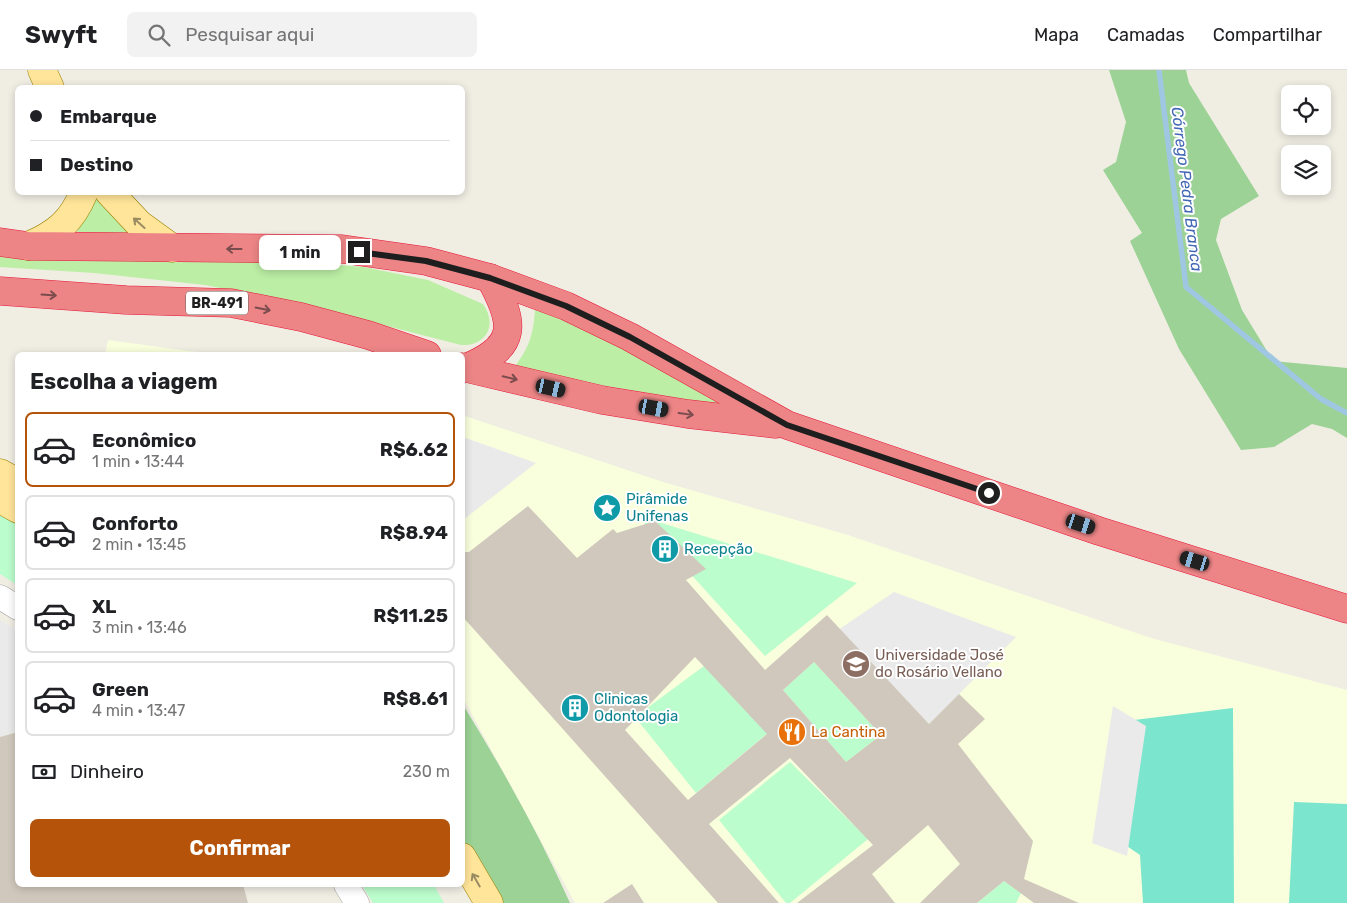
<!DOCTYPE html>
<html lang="pt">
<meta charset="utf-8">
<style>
:root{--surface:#fff;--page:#f2f2f2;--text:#202124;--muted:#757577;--line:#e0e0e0;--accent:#b45309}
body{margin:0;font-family:Rubik,sans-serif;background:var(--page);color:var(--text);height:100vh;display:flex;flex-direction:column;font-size:19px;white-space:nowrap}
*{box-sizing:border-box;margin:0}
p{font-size:16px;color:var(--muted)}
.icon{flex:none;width:28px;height:28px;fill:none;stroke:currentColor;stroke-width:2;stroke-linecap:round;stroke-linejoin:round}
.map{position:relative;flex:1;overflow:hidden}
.side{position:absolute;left:15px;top:282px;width:450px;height:535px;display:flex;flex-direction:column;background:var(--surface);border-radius:8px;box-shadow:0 2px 8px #0003}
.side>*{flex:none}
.guide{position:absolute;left:15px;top:15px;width:450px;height:110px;border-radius:8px;box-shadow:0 2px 8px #0003;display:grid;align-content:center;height:110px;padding:0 15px;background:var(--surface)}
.fabs{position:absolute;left:1281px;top:15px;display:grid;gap:10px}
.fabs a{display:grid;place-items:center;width:50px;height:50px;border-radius:8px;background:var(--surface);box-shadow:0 2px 8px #0003;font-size:25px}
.end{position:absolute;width:22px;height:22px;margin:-11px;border:6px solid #1e1e1e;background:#fff;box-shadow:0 0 0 2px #fff}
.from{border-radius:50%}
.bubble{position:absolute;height:35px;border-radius:8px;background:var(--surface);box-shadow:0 2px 8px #0003;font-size:16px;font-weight:700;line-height:35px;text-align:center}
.car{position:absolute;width:15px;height:30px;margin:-15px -8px;border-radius:6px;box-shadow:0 0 4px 1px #0007;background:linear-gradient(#222 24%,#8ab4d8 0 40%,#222 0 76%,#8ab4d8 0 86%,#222 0)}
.guide b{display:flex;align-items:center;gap:18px;height:48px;font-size:19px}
.guide b+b{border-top:1px solid var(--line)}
.guide i{width:12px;height:12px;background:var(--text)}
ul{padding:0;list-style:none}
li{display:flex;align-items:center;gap:15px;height:75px;margin:0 10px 8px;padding:0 5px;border:2px solid var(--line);border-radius:8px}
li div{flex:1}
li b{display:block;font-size:19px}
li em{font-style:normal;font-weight:700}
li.on{border-color:var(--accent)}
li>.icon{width:45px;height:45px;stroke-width:1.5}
h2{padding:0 15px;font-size:22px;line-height:60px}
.pay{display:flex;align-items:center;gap:12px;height:55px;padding:0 15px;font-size:19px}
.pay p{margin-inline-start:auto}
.button{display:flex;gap:10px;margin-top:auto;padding:10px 15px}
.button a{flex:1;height:58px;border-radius:8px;background:var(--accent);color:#fff;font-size:20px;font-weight:700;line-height:58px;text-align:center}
header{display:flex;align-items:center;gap:30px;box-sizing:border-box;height:70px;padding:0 25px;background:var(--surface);border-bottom:1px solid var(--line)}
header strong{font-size:24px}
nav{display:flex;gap:28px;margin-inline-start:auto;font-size:18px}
.search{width:350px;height:45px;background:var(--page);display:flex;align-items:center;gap:12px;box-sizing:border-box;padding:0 18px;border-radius:8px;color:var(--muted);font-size:19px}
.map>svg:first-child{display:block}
.education{fill:#f9ffdd}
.grass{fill:#bceea5}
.forest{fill:#9cd295}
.park{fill:#bcfdcd}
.pitch{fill:#7be5ce}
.parking{fill:#eaeaea}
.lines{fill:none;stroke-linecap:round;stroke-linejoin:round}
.stream{stroke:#a0c7e1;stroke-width:5.5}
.building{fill:#d0c8bc;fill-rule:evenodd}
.minor-casing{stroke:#a5a5a5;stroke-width:25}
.major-casing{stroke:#988000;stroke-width:29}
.highway-casing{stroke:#e7173a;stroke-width:29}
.minor{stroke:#fff;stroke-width:24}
.major{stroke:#ffe599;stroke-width:28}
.highway{stroke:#ed8586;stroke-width:28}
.oneway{stroke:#9a8b62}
.oneway2{stroke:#7b4c4d}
.route{stroke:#1e1e1e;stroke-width:6}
.labels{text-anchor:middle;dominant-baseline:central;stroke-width:4;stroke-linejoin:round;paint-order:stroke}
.shield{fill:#fff;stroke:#626262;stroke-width:1}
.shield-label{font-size:14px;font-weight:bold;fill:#1e1e1e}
.culture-label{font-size:15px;fill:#0d838f;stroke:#fff;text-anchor:start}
.education-label{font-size:15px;fill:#785e54;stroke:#fff;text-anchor:start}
.food-label{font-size:15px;fill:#c56008;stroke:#fff;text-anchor:start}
.water-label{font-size:16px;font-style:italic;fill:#4368b5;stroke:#fff}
</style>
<header>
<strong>Swyft</strong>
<div class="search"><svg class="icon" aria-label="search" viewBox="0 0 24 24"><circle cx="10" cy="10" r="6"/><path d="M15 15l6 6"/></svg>Pesquisar aqui</div>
<nav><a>Mapa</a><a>Camadas</a><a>Compartilhar</a></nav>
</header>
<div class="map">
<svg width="1347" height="833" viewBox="0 0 1347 833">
<rect width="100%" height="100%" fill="#f0eee3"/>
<g class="education">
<path d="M108,270l110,15h-113z"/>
<path d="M462,345l201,67 185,53 303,103 196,52v213h-772l-112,-205z"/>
</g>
<g class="grass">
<path d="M92,123l42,41 -57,-1z"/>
<path d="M0,180l305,12 59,5 64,13 55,24c15,21 3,42 -22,41l-152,-39 -104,-21 -111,-12 -94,-6z"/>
<path d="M535,240l36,10 165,88 -189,-32 -31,-11c14,-20 17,-30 19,-55z"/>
</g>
<g class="forest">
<path d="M1109,0h77l3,13 70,113 -38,23 -5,21 26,70 31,51 74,7v70l-15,-9 -20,-5 -38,23 -33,3 -62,-101 -49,-108 12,-8 -39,-63 13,-8 10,-40z"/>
<path d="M462,633c40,65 77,131 108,200h-74l-33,-56z"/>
</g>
<g class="park">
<path d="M0,441l17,10v64l-17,-11z"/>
<path d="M639,447l16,4 202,62 -92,73z"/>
<path d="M814,592l67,73 -35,27 -63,-72z"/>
<path d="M708,593l60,70 -72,60 -61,-76z"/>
<path d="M790,692l78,77 -78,64h-4l-67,-83z"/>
<path d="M1004,811l17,12 -5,10h-39z"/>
<path d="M362,815h72l10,18h-71z"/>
</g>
<g class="pitch">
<path d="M1233,638l1,195h-91l-3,-48 -16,-11 10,-124z"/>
<path d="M1294,732l53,2v99h-58z"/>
</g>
<g class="parking">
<path d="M463,367l73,26 -73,57 -1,-83z"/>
<path d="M894,522l122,45 -87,87 -91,-94z"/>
<path d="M0,550l18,10 -1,102 -17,5z"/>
<path d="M1113,636l33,20 -19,130 -35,-13z"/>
</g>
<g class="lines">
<path class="stream" d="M1159,0l27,217 135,112 26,14"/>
</g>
<g class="building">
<path d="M528,436l49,52 36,-29 4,4 38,-12 51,48 -20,11 79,90 62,-55 102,109 30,-30 26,25 -27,25 75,97 -9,38 55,24h-45l-30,-22 -27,22h-57l40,-39 -32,-39 -56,49 23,29h-98l76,-58 -83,-87 -81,66 70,79h-61l-256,-287v-64h7zM695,587l72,77 -79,66 -63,-70zM814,592l67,73 -35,27 -63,-72z"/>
<path d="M18,662v153h225l5,18h-248v-166z"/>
<path d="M632,814l12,19h-41z"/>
</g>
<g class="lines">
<defs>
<g id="minor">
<path d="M0,527l18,11"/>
<path d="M346,815l11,18"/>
</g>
<g id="major">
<path d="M42,0l8,18"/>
<path d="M109,122l30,32 33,24"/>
<path d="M28,176c29,-12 44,-25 56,-54"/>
<path d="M0,403l18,10"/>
<path d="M0,429l18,10"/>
<path d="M462,787l27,46"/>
</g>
<g id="highway">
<path d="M0,172l28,4 314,3 84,12 64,17 76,28 64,31 157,88 312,106 248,78"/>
<path d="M0,221l126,9 105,3 70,14 67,18 59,20"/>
<path d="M462,297l140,33 86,14 88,10"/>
<path d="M466,298c53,-22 49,-45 24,-90"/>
</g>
</defs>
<use href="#minor" class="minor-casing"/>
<use href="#major" class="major-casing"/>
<use href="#highway" class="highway-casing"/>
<use href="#minor" class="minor"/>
<use href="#major" class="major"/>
<use href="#highway" class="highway"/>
</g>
<defs><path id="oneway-shaft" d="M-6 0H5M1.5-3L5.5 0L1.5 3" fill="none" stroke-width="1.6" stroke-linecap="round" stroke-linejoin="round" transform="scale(1.25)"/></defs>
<g class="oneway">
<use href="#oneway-shaft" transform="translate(139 153) rotate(-138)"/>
<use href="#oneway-shaft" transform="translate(476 810) rotate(-120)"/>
</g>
<g class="oneway2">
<use href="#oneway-shaft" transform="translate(234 179) rotate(-180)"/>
<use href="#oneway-shaft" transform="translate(49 225) rotate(4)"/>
<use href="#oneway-shaft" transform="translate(263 239) rotate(11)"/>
<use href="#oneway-shaft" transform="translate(510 308) rotate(13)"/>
<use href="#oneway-shaft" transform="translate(686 344) rotate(8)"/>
</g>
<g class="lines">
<path class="route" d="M359,182l67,9 64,17 76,28 64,31 157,88 202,68"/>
</g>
<defs>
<symbol id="sight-disc" viewBox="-11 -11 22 22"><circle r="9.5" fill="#0f9aa8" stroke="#fff"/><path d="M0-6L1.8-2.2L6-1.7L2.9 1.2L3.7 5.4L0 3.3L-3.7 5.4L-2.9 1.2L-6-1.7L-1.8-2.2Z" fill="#fff"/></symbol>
<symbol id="building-disc" viewBox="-11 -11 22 22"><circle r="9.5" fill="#0f9aa8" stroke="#fff"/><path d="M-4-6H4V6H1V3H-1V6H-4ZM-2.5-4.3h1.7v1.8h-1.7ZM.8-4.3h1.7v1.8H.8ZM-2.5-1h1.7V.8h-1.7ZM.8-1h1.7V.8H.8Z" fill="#fff"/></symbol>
<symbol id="university-disc" viewBox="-11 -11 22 22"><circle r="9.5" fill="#8d6e63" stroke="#fff"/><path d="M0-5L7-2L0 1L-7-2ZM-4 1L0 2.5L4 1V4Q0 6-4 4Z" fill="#fff"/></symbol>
<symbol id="restaurant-disc" viewBox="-11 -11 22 22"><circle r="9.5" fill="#e8710a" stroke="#fff"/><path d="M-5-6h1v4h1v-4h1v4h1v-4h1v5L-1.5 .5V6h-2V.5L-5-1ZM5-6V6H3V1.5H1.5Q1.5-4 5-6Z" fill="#fff"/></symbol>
</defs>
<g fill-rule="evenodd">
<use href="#sight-disc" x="591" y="422" width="32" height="32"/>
<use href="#building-disc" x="649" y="463" width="32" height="32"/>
<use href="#university-disc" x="840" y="578" width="32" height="32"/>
<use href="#building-disc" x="559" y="622" width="32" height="32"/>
<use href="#restaurant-disc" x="776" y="646" width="32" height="32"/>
</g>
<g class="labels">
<rect class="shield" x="186" y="221.5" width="62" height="23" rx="4"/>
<g class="shield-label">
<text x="217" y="233">BR-491</text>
</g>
<g class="culture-label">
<text x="626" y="429">Pirâmide<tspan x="626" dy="17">Unifenas</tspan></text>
<text x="684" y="479">Recepção</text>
<text x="594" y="629">Clinicas<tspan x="594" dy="17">Odontologia</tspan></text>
</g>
<g class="education-label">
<text x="875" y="585">Universidade José<tspan x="875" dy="17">do Rosário Vellano</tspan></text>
</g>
<g class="food-label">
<text x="811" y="662">La Cantina</text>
</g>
<g class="water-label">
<text transform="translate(1187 119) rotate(83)">Córrego Pedra Branca</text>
</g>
</g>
</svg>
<div class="fabs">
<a><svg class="icon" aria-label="locate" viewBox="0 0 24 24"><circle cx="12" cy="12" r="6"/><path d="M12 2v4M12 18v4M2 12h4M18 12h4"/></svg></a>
<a><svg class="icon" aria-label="layers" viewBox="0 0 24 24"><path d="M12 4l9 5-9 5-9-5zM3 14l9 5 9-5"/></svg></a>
</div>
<i class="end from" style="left:989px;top:423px"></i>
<i class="end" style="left:359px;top:182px"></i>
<div class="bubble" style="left:259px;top:165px;width:82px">1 min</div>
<i class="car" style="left:551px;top:318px;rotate:103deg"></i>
<i class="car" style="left:654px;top:338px;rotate:100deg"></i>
<i class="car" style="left:1081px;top:454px;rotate:108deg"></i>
<i class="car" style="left:1195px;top:491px;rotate:287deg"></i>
<div class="guide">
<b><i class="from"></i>Embarque</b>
<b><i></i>Destino</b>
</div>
<section class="side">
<h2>Escolha a viagem</h2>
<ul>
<li class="on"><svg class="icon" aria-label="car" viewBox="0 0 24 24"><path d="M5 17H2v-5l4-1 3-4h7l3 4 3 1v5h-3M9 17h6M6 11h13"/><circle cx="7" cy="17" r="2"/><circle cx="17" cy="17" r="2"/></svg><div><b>Econômico</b><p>1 min · 13:44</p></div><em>R$6.62</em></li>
<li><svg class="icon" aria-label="car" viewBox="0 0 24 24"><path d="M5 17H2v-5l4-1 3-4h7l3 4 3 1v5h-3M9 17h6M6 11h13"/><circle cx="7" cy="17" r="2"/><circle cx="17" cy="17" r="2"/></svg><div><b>Conforto</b><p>2 min · 13:45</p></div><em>R$8.94</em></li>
<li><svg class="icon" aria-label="car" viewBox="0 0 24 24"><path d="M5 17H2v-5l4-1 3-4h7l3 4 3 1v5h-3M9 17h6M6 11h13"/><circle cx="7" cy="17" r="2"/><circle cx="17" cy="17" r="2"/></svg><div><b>XL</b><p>3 min · 13:46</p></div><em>R$11.25</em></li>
<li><svg class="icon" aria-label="car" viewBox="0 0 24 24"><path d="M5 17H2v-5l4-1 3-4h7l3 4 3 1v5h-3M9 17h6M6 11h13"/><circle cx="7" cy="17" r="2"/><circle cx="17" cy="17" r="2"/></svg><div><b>Green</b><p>4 min · 13:47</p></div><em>R$8.61</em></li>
</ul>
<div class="pay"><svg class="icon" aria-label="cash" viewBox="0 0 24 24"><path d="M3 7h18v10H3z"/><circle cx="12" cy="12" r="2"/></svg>Dinheiro<p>230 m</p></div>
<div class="button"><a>Confirmar</a></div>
</section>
</div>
